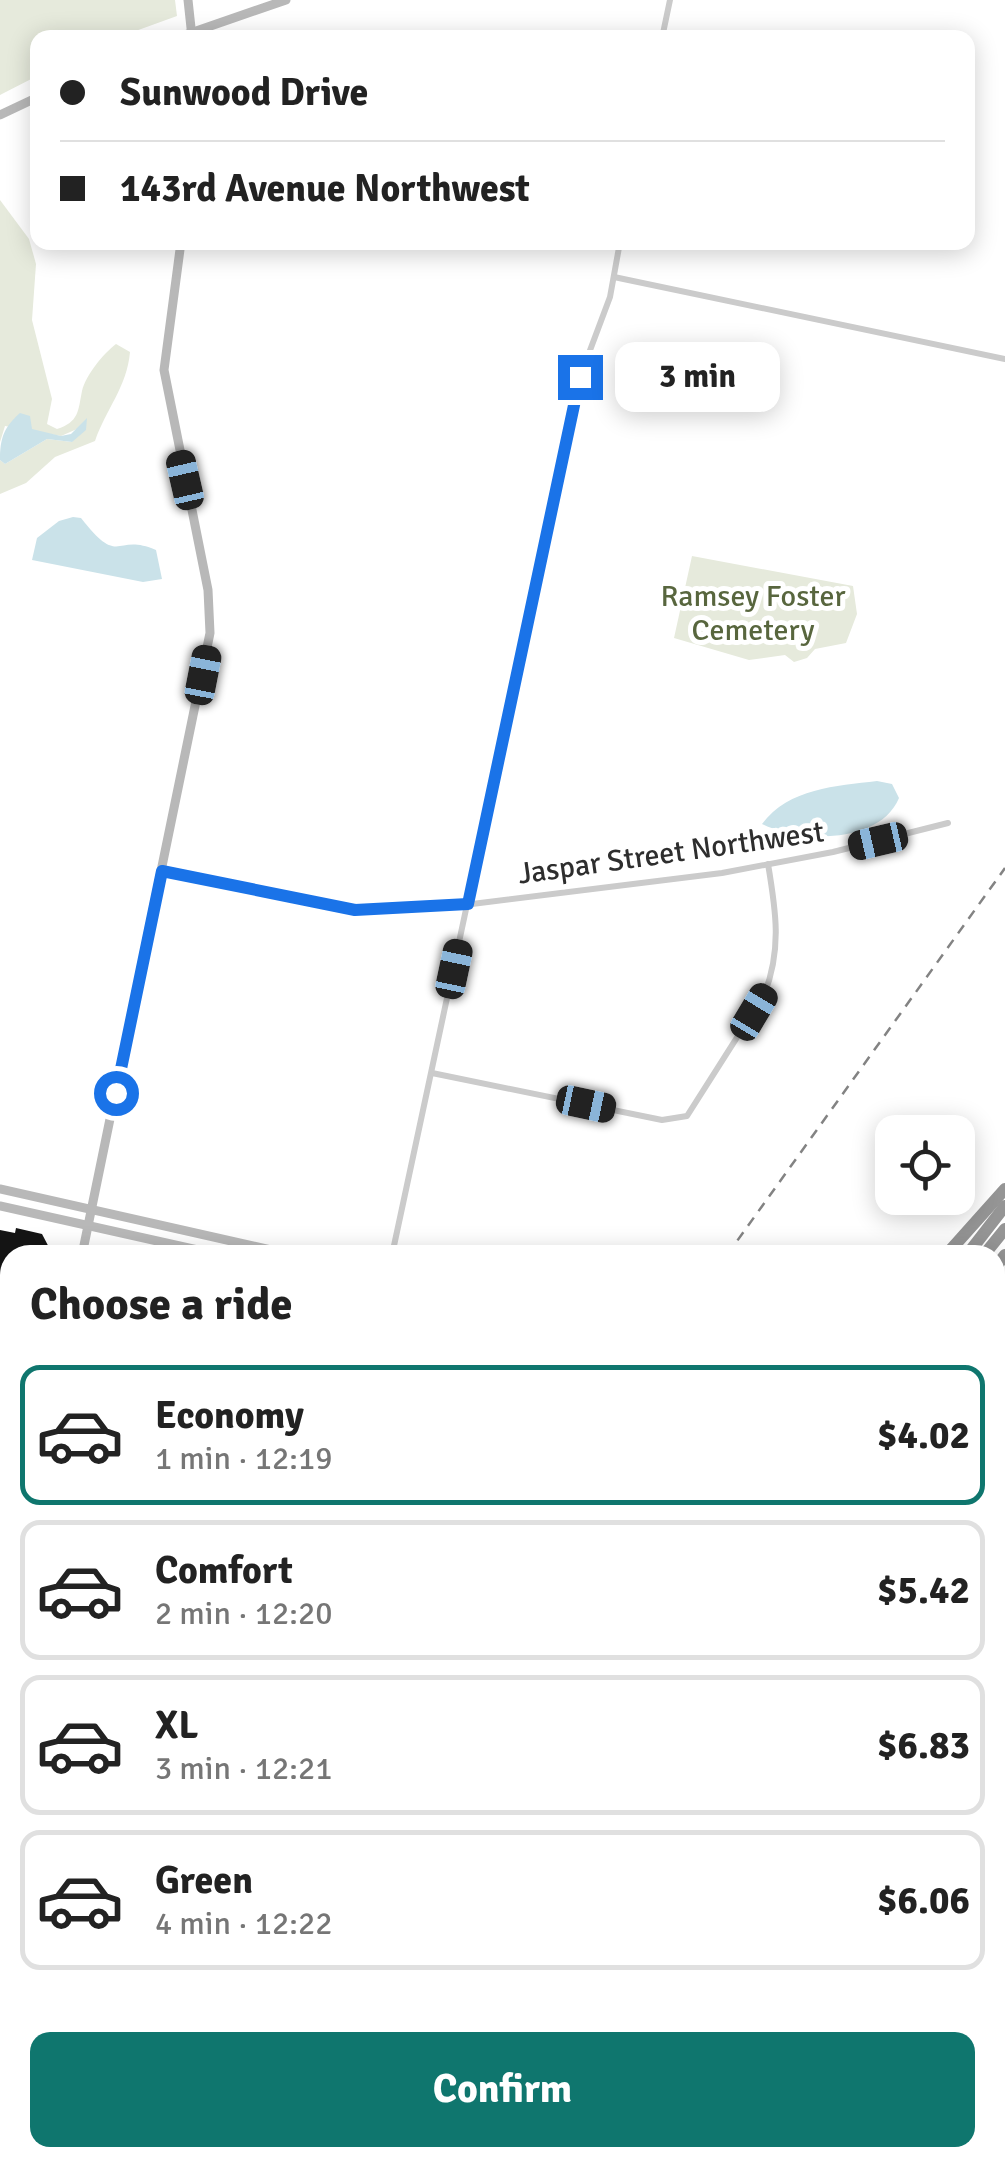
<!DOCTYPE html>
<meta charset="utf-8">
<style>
:root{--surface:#fff;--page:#f6f6f6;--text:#222;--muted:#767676;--line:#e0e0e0;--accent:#0f766e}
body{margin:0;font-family:Signika,sans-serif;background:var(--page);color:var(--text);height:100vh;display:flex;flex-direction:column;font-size:38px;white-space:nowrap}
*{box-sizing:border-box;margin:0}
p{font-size:32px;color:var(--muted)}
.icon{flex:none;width:55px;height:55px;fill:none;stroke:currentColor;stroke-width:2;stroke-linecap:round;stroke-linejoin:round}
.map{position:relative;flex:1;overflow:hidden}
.panel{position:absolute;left:0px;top:1245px;width:1005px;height:922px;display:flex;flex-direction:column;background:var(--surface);border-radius:30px 30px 0 0;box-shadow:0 5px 25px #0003}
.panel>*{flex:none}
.top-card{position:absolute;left:30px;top:30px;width:945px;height:220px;border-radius:20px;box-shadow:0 5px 25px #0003;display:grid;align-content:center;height:220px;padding:0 30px;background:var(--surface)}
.buttons{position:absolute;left:875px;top:1115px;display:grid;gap:20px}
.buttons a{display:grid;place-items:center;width:100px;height:100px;border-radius:20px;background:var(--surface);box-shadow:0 5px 25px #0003;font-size:50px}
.end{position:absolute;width:45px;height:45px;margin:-22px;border:12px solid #1a73e8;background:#fff;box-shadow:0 0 0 5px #fff}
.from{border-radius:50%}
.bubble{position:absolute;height:70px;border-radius:20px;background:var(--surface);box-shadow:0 5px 25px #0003;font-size:32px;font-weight:800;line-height:70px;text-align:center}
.car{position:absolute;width:30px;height:60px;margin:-30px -15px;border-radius:12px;box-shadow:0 0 8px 2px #0007;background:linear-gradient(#222 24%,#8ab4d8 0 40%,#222 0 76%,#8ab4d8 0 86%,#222 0)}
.top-card b{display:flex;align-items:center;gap:35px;height:95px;font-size:38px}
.top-card b+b{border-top:2px solid var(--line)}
.top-card i{width:25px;height:25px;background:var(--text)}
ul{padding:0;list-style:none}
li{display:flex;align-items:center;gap:30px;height:140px;margin:0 20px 15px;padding:0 10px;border:5px solid var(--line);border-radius:20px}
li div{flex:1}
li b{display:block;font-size:38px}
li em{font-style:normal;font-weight:800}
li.active{border-color:var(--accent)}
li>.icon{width:90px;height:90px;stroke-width:1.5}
h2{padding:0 30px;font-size:45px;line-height:120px}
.cta{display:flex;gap:20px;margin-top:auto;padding:20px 30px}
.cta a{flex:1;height:115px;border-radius:20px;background:var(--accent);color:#fff;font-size:40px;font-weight:800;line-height:115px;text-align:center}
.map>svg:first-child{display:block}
.green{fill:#e6eadc}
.water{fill:#cae2e9}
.building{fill:#151515}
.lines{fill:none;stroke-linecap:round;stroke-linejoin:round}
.street{stroke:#cbcbcb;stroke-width:6}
.secondary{stroke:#b8b8b8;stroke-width:9}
.highway{stroke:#959595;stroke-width:12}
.rail{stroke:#838383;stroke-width:2.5;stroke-dasharray:10 8;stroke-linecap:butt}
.route{stroke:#1a73e8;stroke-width:12}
.labels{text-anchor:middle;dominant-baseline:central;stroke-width:10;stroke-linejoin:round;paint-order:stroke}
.park-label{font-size:30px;fill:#58663e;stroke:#fff}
.street-label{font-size:30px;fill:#2e2e2e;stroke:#fff}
</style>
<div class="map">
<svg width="1005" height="2166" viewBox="0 0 1005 2166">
<rect width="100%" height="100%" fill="#fff"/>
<g class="green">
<path d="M0,0h175l2,16 -58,21 -81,1 -1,38 -37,19z"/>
<path d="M0,200l29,39 7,25 -4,56 20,79 -5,25 10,5c22,-7 21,-18 25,-38 4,-16 21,-37 34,-47l14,8c-3,35 -24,57 -35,89l-40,16 -29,26 -26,11v-34l5,4 42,-25 25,3 5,-13 -16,7 -56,-10 -5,16z"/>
<path d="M692,556l161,30 4,28 -11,29 -31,6 -8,9 -13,4 -9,-7 -36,5 -75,-22z"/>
<path d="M1005,1481v685h-285l3,-8h272v-663z"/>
</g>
<g class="water">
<path d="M20,413l10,3 2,13 29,7 10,-2 16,-16 -1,12 -14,12 -25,-3 -42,25 -5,-4c0,-22 4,-33 20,-47z"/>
<path d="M73,517l8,1c40,51 33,14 75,32l6,29 -19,3 -111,-22 5,-22 22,-17z"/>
<path d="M877,781l15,3 7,14c-19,46 -99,45 -137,26 27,-36 74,-38 115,-43z"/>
</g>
<g class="building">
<path d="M16,1228l26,6 11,21h-43v14l-10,7v-46l15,3z"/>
<path d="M10,2054v87l-10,-7v-79z"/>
</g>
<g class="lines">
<g class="street">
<path d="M662,38l8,-38"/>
<path d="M614,277l391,82"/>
<path d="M162,871l193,39 93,-3 274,-34 111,-21 115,-29"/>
<path d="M432,1073l230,47 25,-4 77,-121c18,-45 12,-84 4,-131"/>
<path d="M392,1255l188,-878 30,-80 10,-55"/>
<path d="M0,1491l10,2"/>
<path d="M0,1758l10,2"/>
<path d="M0,2149l10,7"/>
<path d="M863,2158l41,8"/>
<path d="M12,2166l6,-8"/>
</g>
<g class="secondary">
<path d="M188,0l4,37"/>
<path d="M176,38l110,-38"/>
<path d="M0,115l38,-18"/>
<path d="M0,1189l293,66"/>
<path d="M0,1206l220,49"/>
<path d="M82,1255l128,-622 -2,-43 -44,-220 17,-128"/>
<path d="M995,1466l10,-13"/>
<path d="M0,1655l10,-45"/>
<path d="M376,2166l7,-8"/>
</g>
<g class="highway">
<path d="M946,1255l59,-66"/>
<path d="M967,1255l38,-49"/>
<path d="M984,1255l21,-26"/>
<path d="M995,1268l10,-13"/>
<path d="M272,2166l6,-8"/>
<path d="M289,2166l6,-8"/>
</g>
<g class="rail">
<path d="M727,1255l278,-387"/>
<path d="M81,2166l6,-8"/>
</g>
</g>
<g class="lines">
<path class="route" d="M116,1093l46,-222 193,39 113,-6 112,-527"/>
</g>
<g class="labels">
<g class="park-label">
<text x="753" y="596">Ramsey Foster<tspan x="753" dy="34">Cemetery</tspan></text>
</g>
<g class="street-label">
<text transform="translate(671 853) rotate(-8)">Jaspar Street Northwest</text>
</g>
</g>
</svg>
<div class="buttons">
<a><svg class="icon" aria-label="locate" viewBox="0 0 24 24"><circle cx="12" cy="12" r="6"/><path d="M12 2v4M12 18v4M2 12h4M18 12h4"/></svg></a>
</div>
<i class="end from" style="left:116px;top:1093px"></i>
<i class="end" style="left:580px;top:377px"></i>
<div class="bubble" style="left:615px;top:342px;width:165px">3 min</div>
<i class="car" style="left:185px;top:480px;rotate:347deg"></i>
<i class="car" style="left:203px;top:675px;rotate:11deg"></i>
<i class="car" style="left:878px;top:841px;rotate:257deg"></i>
<i class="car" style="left:454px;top:969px;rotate:12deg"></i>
<i class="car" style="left:754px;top:1012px;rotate:31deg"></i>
<i class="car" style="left:586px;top:1104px;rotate:102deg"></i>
<div class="top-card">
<b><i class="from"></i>Sunwood Drive</b>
<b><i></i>143rd Avenue Northwest</b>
</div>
<section class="panel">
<h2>Choose a ride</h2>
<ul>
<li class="active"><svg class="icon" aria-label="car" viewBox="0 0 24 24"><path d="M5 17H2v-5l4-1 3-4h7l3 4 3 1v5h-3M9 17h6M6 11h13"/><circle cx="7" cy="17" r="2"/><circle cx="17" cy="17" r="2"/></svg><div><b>Economy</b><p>1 min · 12:19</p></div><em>$4.02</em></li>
<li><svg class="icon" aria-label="car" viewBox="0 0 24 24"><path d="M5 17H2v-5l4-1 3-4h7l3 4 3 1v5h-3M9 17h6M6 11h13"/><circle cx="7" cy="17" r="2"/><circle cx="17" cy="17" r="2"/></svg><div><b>Comfort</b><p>2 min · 12:20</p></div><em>$5.42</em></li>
<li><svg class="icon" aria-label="car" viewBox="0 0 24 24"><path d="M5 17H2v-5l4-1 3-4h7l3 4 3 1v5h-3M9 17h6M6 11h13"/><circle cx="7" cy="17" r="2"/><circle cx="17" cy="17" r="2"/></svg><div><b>XL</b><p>3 min · 12:21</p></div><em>$6.83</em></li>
<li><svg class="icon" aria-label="car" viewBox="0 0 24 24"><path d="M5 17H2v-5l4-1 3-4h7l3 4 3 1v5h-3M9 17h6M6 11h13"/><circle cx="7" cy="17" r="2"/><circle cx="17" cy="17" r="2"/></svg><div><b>Green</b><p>4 min · 12:22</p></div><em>$6.06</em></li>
</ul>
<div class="cta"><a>Confirm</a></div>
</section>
</div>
